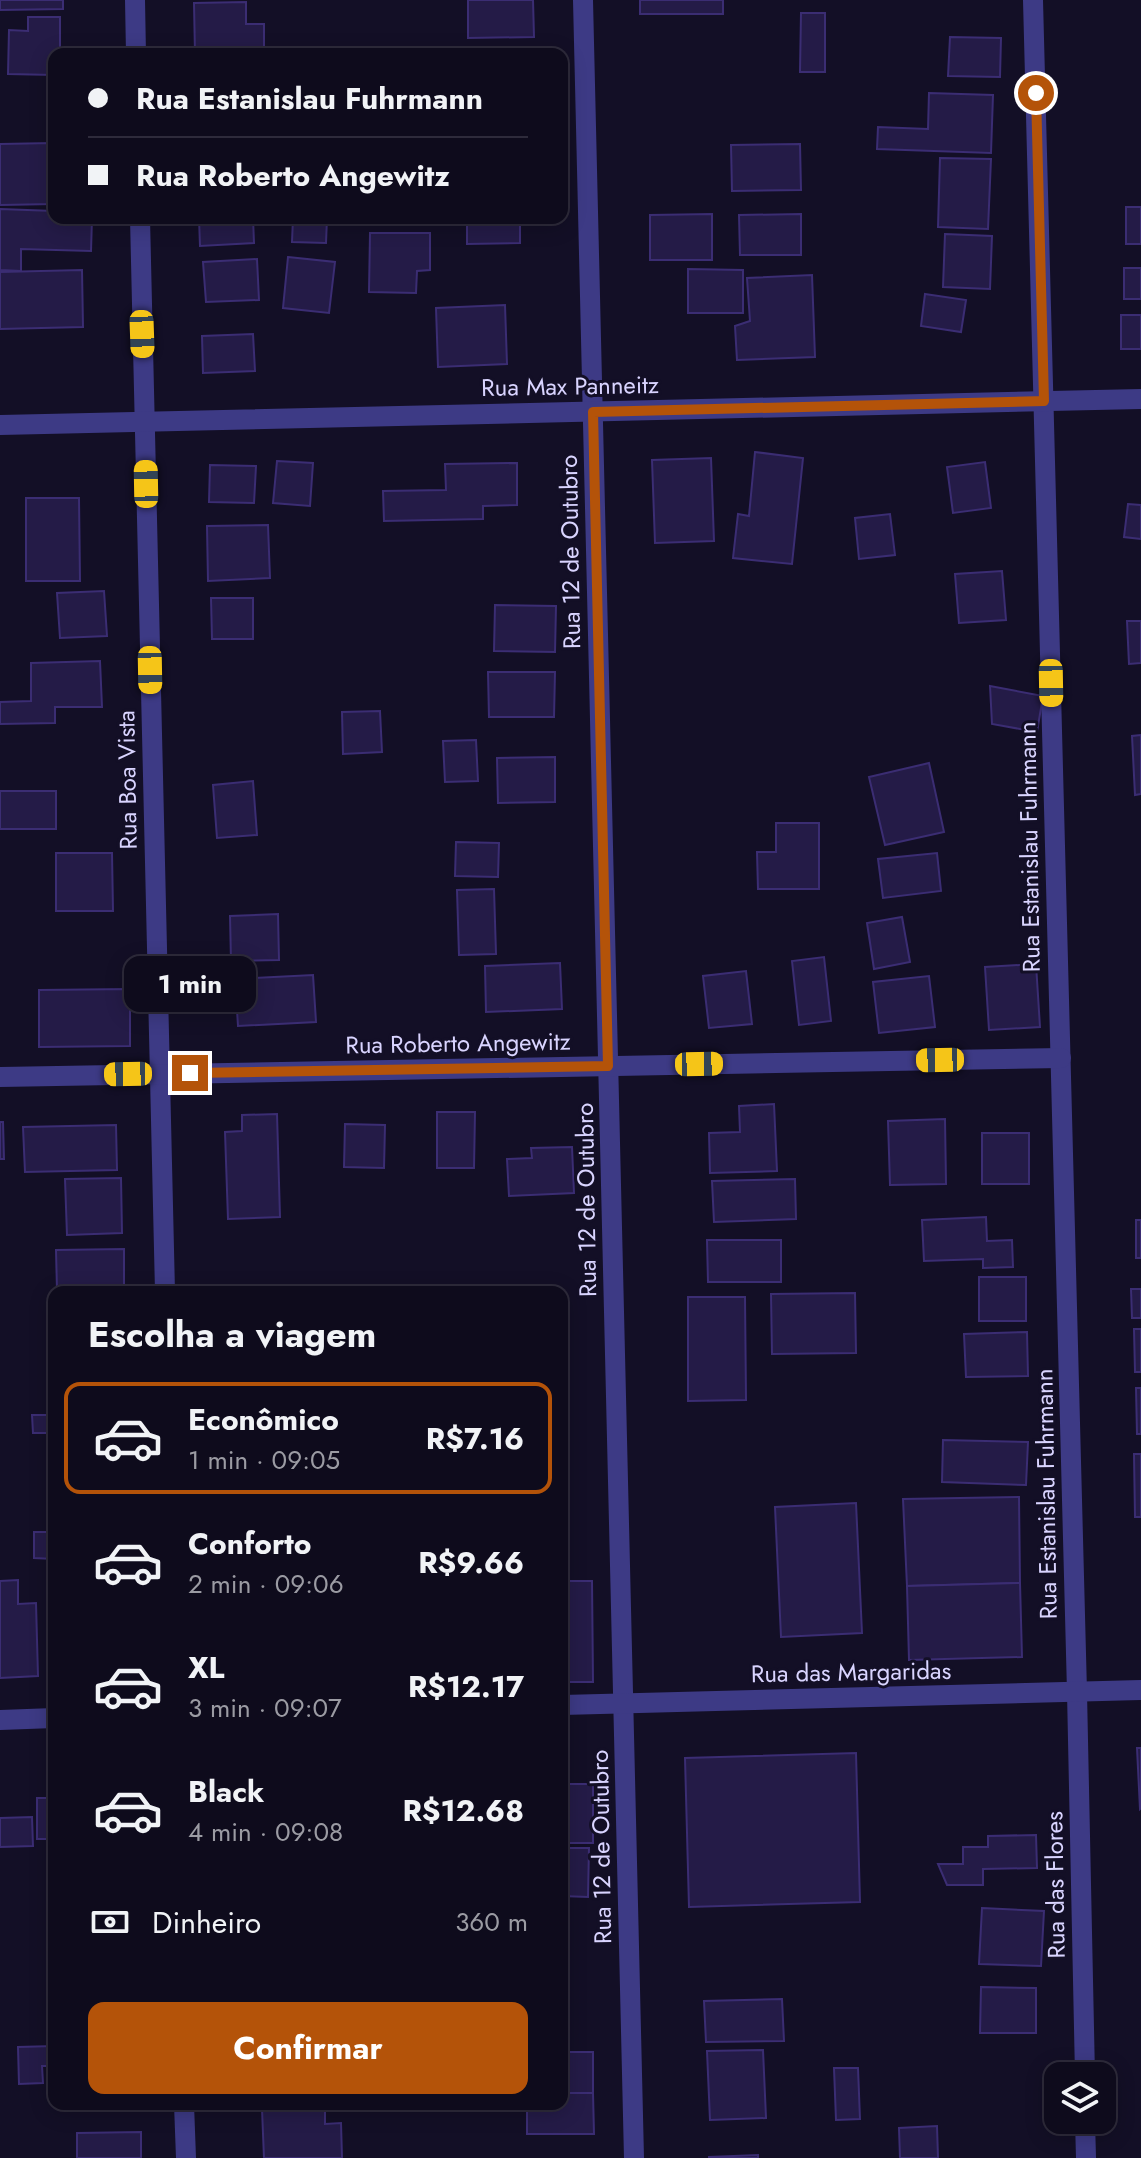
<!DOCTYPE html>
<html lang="pt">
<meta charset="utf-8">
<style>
:root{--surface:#0e0b1c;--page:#171425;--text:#f1f3f6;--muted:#9b9ba3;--line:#2e2b3b;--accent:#b45309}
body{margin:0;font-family:Jost,sans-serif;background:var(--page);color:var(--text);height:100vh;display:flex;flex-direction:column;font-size:30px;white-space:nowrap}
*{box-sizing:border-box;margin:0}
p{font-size:26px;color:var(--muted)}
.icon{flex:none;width:44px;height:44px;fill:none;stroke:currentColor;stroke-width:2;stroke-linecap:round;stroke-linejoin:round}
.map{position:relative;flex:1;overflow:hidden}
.sheet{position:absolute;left:48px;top:1286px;width:520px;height:824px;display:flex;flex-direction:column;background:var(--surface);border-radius:16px;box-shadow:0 4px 20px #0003,0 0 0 2px var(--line)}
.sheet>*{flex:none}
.guide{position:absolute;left:48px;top:48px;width:520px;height:176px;border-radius:16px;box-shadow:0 4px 20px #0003,0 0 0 2px var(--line);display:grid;align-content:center;height:176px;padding:0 40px;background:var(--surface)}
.controls{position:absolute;left:1044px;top:2062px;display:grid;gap:16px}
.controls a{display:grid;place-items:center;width:72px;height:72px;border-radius:16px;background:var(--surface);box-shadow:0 4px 20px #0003,0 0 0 2px var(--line);font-size:40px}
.end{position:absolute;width:36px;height:36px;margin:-18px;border:10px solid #b45309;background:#fff;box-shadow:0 0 0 4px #fff}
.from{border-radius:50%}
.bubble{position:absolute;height:56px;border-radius:16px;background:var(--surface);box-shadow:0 4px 20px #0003,0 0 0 2px var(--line);font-size:26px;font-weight:700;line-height:56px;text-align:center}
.car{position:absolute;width:24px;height:48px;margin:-24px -12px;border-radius:10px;box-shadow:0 0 6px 2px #0007;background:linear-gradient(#f5c518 24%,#345 0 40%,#f5c518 0 76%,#345 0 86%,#f5c518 0)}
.guide b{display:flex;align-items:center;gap:28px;height:76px;font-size:30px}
.guide b+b{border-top:2px solid var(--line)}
.guide i{width:20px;height:20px;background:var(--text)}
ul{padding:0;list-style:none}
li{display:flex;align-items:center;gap:24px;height:112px;margin:0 16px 12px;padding:0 24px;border:4px solid transparent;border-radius:16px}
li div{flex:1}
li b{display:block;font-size:30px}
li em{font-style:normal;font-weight:700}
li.selected{border-color:var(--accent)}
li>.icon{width:72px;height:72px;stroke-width:1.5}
h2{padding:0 40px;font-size:36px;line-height:96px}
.pay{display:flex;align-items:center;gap:20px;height:88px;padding:0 40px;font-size:30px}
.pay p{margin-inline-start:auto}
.action{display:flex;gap:16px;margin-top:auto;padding:16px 40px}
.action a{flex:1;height:92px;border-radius:16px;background:var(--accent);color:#fff;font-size:32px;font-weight:700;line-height:92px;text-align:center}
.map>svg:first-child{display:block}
.building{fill:#241b47;stroke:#3b2d73;stroke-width:2}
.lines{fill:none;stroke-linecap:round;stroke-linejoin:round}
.street{stroke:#3d3a85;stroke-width:20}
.route{stroke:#b45309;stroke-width:10}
.labels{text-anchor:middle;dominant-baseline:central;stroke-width:6;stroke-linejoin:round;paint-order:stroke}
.street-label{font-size:24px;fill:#d9d4ff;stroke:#130f26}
</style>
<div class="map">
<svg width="1141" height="2158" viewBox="0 0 1141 2158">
<rect width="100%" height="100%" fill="#130f26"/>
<g class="building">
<path d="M0,0h63v9l-63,1z"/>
<path d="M468,0h65l1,37 -66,1z"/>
<rect x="640" y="0" width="83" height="14"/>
<path d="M246,2v22h18v30h-69l-1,-51z"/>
<path d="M801,13h24v59h-25z"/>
<path d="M28,17h32v37h-6v21l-46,-1 1,-44 19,1z"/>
<path d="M950,37l51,1 -1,39 -52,-1z"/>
<path d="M929,93l64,2 -2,58 -114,-4 1,-22 50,2z"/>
<path d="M52,143l2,61 -54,1v-61z"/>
<path d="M800,144l1,46 -69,1 -1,-46z"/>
<path d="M940,158l51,1 -3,70 -50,-2z"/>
<rect x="1126" y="207" width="15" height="37"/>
<path d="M0,209l54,2v7h38l-1,33 -70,-2v22l-21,-1z"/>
<path d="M712,214v46h-62v-45z"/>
<path d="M801,214v41h-61l-1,-40z"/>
<path d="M199,218h54l1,25 -54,3z"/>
<path d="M293,218h34l-1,25 -34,-1z"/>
<path d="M467,218h53v25l-53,1z"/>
<path d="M370,233h60v37l-13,1 -1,22 -47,-1z"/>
<path d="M945,234l47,2 -2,53 -47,-2z"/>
<path d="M288,257l47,5 -6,51 -46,-5z"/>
<path d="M257,259l2,41 -53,2 -3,-40z"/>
<rect x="1124" y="268" width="17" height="31"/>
<path d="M688,269l55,1v43h-55z"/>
<path d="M82,270l1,57 -83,2v-57z"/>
<path d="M812,275l3,82 -78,3 -2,-34 15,-5 -3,-43z"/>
<path d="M925,294l41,6 -5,32 -40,-6z"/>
<path d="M505,305l2,59 -69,3 -2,-59z"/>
<rect x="1121" y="315" width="20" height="34"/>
<path d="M253,334l2,37 -52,2 -1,-37z"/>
<path d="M755,452l48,6 -11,106 -59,-6 5,-44 11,2z"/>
<path d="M711,458l3,83 -59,2 -3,-83z"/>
<path d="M277,461l36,2 -3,43 -37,-3z"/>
<path d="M985,462l6,46 -38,5 -6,-46z"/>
<path d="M517,463v42l-34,1v13l-99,2 -1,-30 63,-1 -1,-26z"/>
<path d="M210,465l46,1 -2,37 -45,-1z"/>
<path d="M26,498h53l1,83h-54z"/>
<path d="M1128,504l13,1v34l-17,-2z"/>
<path d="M890,514l5,41 -36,4 -4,-41z"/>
<path d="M268,525l2,53 -62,3 -1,-55z"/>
<path d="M1002,571l4,49 -47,3 -4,-49z"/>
<path d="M104,591l3,45 -47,2 -3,-45z"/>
<path d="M211,598h42v41h-41z"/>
<path d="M495,605l61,1 -1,46 -61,-1z"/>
<path d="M1127,621h14v42l-12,1z"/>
<path d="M100,661l2,46h-47v16l-55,1v-22l31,-1v-38z"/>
<path d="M488,672h67l-1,45h-65z"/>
<path d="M990,686l53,10 -6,36 -45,-8z"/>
<path d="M380,711l2,41 -39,2 -1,-42z"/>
<path d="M1141,735v59l-6,1 -3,-59z"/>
<path d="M476,740l2,41 -33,1 -2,-41z"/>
<path d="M555,757v45l-57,1 -1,-45z"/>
<path d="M929,763l15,69 -59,13 -16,-68z"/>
<path d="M253,781l4,54 -40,3 -4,-53z"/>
<rect x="0" y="791" width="56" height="38"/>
<path d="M776,823h43v66h-61l-1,-37h19z"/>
<path d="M456,842l43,1 -1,34 -43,-1z"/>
<path d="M56,853h56l1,58h-57z"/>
<path d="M937,853l4,38 -58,7 -5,-39z"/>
<path d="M494,889l2,65 -37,1 -2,-65z"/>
<path d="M278,914l1,46 -48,1 -1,-45z"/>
<path d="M902,917l8,45 -36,7 -7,-46z"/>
<path d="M824,957l7,64 -32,4 -7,-64z"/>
<path d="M560,963l2,46 -76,3 -1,-46z"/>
<path d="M1036,964l4,63 -51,3 -4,-63z"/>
<path d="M746,971l6,53 -43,4 -6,-52z"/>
<path d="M313,975l3,47 -78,4 -3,-47z"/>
<path d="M929,976l6,51 -56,6 -6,-51z"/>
<path d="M130,989v57l-91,1v-57z"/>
<path d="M774,1104l3,67 -67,2 -1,-40 31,-1 -1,-26z"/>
<path d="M437,1112h38l-1,56h-37z"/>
<path d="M277,1114l3,103 -52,2 -3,-87 17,-1v-16z"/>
<path d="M945,1119l1,65 -56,1 -2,-64z"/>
<path d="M0,1122h3l1,37h-4z"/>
<path d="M345,1124l40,1 -1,43 -40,-1z"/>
<path d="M116,1125l1,45 -92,2 -2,-45z"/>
<rect x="982" y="1133" width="47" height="51"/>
<path d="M572,1147l2,46 -65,3 -2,-37 25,-1 -1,-10z"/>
<path d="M121,1178l1,55 -55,2 -2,-56z"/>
<path d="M795,1179l1,40 -82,3 -2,-41z"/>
<path d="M986,1217l1,24 25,-1 1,27 -30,1v-9l-59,2 -2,-41z"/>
<rect x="1136" y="1220" width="5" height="38"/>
<path d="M707,1240h74v42h-73z"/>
<path d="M124,1249v41h-67l-1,-40z"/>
<rect x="979" y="1277" width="47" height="44"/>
<path d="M1131,1289h10v29h-9z"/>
<path d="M855,1293l1,60 -84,1 -1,-60z"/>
<path d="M688,1297h57l1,103 -58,1z"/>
<path d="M1134,1329h7v43h-6z"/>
<path d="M1027,1332l1,44 -62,1 -2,-43z"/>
<path d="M1136,1388h5v46h-4z"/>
<path d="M32,1415h22v18h-21z"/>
<path d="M943,1440l85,2 -2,43 -84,-3z"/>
<path d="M1134,1454h7v63h-6z"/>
<path d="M1019,1497l1,86 -113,3 -4,-87z"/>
<path d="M856,1503l6,130 -81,4 -6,-130z"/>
<path d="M34,1532h20v27l-20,-1z"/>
<path d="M18,1580v24l18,-1 2,73 -38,2v-97z"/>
<path d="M562,1581h30l1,101h-31z"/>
<path d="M1020,1583l2,74 -113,3 -2,-74z"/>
<path d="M48,1590h6v73h-4z"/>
<path d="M1137,1748h4v60l-1,1z"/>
<path d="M856,1753l4,149 -171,5 -4,-149z"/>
<rect x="562" y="1784" width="31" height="59"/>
<rect x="37" y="1798" width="17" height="41"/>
<path d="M32,1817l1,29 -33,1v-29z"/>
<path d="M1036,1835l1,33 -54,1v16h-36l-9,-21h25v-17h25v-11z"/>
<path d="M562,1848h27l-1,49 -26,-1z"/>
<path d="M982,1908l62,3 -3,55 -62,-2z"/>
<path d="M562,1909h3l1,48h-4z"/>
<path d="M981,1987l55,1v45h-56z"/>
<path d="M782,1999l2,42 -78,1 -2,-41z"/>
<path d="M54,2046v20h-12l1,17 -24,1 -1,-37z"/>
<path d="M763,2050l3,68 -56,2 -3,-69z"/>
<rect x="562" y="2052" width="31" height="41"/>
<path d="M834,2068h24l2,51 -24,1z"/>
<path d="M562,2093h31l1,41h-67v-30h35z"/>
<path d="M325,2108v16l16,-1 1,35h-78l-2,-49z"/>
<path d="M937,2126l1,32h-38l-1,-30z"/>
<path d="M141,2132v26h-64v-25z"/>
<path d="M758,2155v3h-49v-1z"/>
</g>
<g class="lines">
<g class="street">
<path d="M135,0l1,54"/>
<path d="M583,0l51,2158"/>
<path d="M1033,0l44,1692 8,384"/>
<path d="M140,218l25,1074"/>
<path d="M0,425l1141,-26"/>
<path d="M0,1077l1061,-19"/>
<path d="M562,1705l579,-15"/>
<path d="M0,1720l54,-2"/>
<path d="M184,2104l2,54"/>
<path d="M1085,2120l1,38"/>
</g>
</g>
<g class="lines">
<path class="route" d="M190,1073l418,-7 -15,-654 451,-11 -8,-308"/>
</g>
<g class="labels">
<g class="street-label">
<text transform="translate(570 386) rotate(-1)">Rua Max Panneitz</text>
<text transform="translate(570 552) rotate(-91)">Rua 12 de Outubro</text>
<text transform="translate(127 780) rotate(-91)">Rua Boa Vista</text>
<text transform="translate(1029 847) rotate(-91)">Rua Estanislau Fuhrmann</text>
<text transform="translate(458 1043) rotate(-1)">Rua Roberto Angewitz</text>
<text transform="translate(586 1200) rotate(-91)">Rua 12 de Outubro</text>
<text transform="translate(1046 1494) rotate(-91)">Rua Estanislau Fuhrmann</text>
<text transform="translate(851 1672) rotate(-1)">Rua das Margaridas</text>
<text transform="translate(601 1847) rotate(-91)">Rua 12 de Outubro</text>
<text transform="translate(1055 1885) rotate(-91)">Rua das Flores</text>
</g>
</g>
</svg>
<div class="controls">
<a><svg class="icon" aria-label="layers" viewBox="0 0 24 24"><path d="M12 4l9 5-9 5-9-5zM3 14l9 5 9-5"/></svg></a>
</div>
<i class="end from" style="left:1036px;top:93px"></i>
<i class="end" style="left:190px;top:1073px"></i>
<div class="bubble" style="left:124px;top:956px;width:132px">1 min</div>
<i class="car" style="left:142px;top:334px;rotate:178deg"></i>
<i class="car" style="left:146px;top:484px;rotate:359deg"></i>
<i class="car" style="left:150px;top:670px;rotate:179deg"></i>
<i class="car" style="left:1051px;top:683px;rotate:179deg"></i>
<i class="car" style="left:940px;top:1060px;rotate:269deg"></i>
<i class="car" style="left:699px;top:1064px;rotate:89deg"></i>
<i class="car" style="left:128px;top:1074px;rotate:269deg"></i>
<div class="guide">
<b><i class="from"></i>Rua Estanislau Fuhrmann</b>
<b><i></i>Rua Roberto Angewitz</b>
</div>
<section class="sheet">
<h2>Escolha a viagem</h2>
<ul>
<li class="selected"><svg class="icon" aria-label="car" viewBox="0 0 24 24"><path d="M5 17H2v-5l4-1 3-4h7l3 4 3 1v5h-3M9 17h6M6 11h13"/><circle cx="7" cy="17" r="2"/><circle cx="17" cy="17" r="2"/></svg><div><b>Econômico</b><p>1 min · 09:05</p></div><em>R$7.16</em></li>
<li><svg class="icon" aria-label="car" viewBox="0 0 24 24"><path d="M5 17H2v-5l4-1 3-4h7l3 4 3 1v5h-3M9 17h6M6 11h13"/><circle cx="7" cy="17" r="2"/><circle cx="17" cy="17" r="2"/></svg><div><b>Conforto</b><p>2 min · 09:06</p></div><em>R$9.66</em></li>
<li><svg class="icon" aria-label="car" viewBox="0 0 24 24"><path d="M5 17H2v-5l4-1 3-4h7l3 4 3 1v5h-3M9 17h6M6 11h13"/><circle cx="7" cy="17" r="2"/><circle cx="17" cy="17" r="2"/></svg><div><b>XL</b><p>3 min · 09:07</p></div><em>R$12.17</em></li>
<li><svg class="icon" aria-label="car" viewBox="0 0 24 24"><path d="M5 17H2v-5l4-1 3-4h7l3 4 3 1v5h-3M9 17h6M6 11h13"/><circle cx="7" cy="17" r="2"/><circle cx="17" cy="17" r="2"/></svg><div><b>Black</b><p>4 min · 09:08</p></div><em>R$12.68</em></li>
</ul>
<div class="pay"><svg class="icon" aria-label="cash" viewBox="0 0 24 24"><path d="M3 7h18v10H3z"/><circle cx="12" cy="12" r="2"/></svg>Dinheiro<p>360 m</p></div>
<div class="action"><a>Confirmar</a></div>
</section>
</div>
